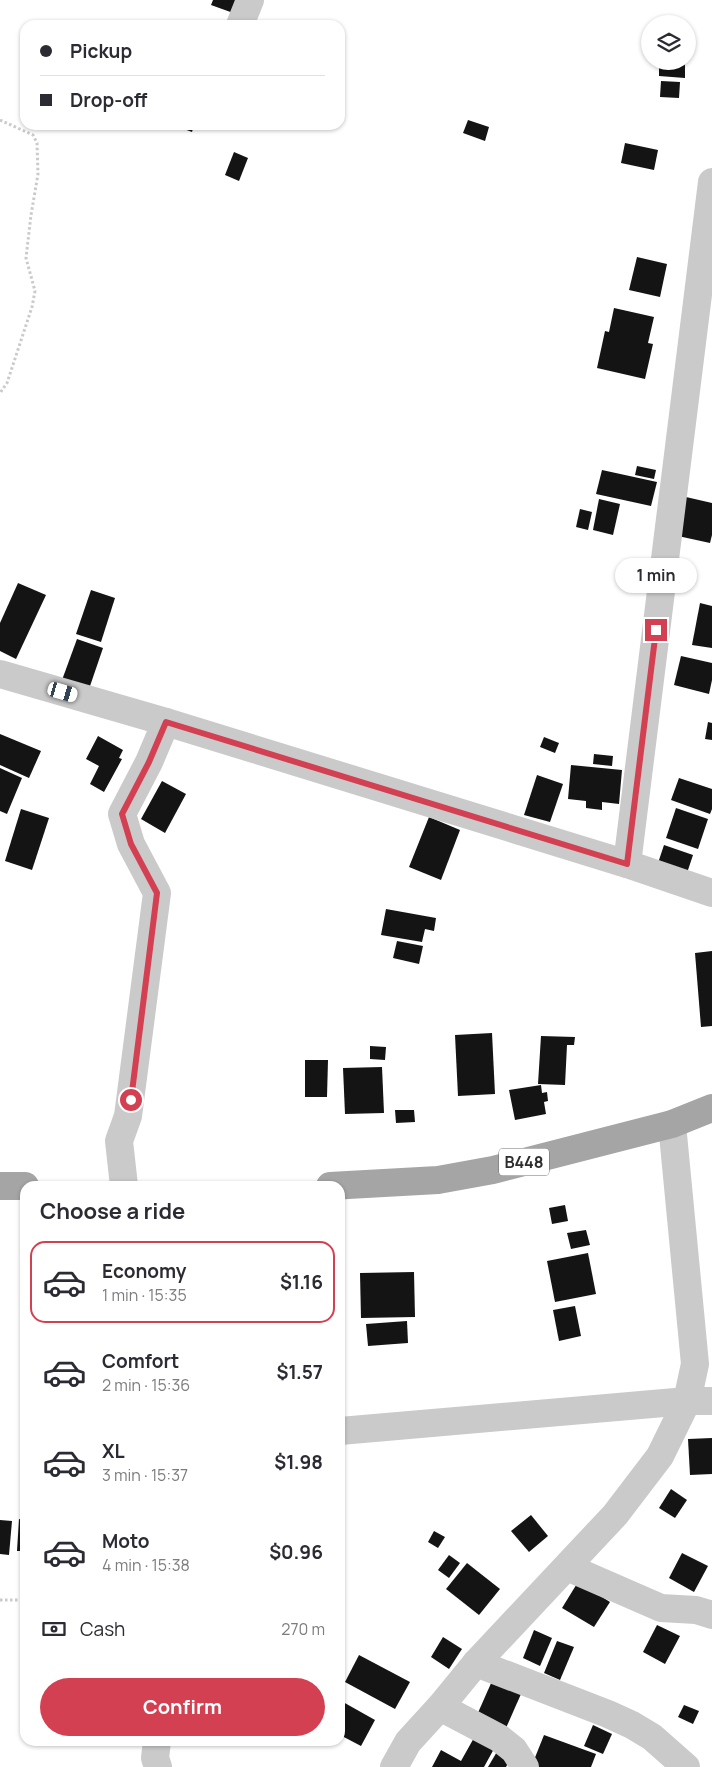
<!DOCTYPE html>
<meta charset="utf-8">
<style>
:root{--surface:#fff;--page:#f2f2f3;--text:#2b2b33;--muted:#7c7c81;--line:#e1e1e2;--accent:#d34052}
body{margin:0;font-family:Manrope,sans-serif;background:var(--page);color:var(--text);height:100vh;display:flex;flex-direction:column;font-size:19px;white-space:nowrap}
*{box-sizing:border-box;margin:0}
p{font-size:16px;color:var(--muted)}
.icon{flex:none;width:28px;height:28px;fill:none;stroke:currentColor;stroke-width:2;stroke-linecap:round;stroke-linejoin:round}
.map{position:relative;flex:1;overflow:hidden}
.details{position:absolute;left:20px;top:1181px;width:325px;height:565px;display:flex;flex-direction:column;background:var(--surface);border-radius:15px;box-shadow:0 1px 4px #0004}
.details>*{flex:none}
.top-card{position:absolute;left:20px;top:20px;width:325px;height:110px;border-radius:15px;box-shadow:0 1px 4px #0004;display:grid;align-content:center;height:110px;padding:0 20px;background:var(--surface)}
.fabs{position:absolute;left:641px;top:15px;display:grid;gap:10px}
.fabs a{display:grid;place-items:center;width:55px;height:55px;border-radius:50%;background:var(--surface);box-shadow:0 1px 4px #0004;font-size:25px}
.end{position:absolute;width:22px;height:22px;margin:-11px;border:6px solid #d34052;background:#fff;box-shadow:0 0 0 2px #fff}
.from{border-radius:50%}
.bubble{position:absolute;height:35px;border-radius:18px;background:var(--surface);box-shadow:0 1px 4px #0004;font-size:16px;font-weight:700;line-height:35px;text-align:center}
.car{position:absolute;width:15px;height:30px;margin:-15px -8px;border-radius:6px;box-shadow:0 0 4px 1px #0007;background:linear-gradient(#fff 24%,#345 0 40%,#fff 0 76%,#345 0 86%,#fff 0)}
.top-card b{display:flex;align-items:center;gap:18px;height:48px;font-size:19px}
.top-card b+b{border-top:1px solid var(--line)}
.top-card i{width:12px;height:12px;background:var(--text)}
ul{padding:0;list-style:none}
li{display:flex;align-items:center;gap:15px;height:82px;margin:0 10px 8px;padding:0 10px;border:2px solid transparent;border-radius:15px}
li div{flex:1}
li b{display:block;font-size:19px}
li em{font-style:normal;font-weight:700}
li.selected{border-color:var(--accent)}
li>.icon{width:45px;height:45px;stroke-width:1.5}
h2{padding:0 20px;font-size:22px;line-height:60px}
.pay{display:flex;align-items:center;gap:12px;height:55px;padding:0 20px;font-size:19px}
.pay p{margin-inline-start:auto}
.button{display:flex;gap:10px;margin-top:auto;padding:10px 20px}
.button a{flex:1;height:58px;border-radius:30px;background:var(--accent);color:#fff;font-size:20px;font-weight:700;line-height:58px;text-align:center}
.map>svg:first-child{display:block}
.building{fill:#141414}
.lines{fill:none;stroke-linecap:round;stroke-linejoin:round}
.path{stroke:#cacaca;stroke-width:3;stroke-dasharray:2.5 2.5;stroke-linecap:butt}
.minor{stroke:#cacaca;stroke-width:28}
.major{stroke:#a5a5a5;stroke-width:28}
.route{stroke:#d34052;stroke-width:6}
.labels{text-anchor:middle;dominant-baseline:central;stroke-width:5;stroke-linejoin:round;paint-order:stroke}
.shield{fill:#fff;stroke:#6c6c6c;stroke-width:1}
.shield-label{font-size:16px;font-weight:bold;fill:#2d2d2d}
</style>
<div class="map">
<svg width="712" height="1767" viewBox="0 0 712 1767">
<rect width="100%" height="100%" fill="#fff"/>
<g class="building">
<path d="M213,0h26l-3,14 -25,-9z"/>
<path d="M659,61h26v17l-26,-2z"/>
<path d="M661,81l19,1 -1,16 -19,-1z"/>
<path d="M468,120l21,7 -4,14 -22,-8z"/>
<path d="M173,125h21l-2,7z"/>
<path d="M625,143l33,7 -4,20 -33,-7z"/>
<path d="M234,152l14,6 -9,23 -14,-6z"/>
<path d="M637,257l30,7 -7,33 -31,-7z"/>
<path d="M614,308l40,9 -6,26 5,1 -8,35 -48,-11 8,-37 4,1z"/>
<path d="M637,466l19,4 -2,9 -19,-4z"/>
<path d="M602,470l55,12 -6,24 -55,-12z"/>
<path d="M686,497l26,6v32l-2,8 -32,-7z"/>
<path d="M599,499l21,5 -7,31 -20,-5z"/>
<path d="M580,509l12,3 -4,18 -12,-3z"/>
<path d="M18,583l28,12 -30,64 -16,-8v-28z"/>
<path d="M91,590l24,8 -14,44 -25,-8z"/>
<path d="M700,603l12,3v42l-20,-3z"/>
<path d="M77,639l26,9 -14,41 -27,-9z"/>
<path d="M681,656l31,7v17l-3,14 -35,-9z"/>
<path d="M708,722l4,1v17l-7,-1z"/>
<path d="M0,734l41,17 -12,27 -29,-13z"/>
<path d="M98,736l25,14 -4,8 3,1 -18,33 -14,-8 9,-18 -13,-7z"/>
<path d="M544,737l15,6 -4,10 -15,-6z"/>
<path d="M594,754l19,2 -1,10 -19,-2z"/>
<path d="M571,765l51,5 -3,34 -17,-2v8l-16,-2v-7l-18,-2z"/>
<path d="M0,768l22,10 -15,36 -7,-3z"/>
<path d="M537,775l26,9 -13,38 -26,-7z"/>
<path d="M679,778l33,11v20l-2,5 -39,-14z"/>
<path d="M162,781l24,13 -21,39 -24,-14z"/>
<path d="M676,808l32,11 -10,30 -32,-11z"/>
<path d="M21,809l28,9 -17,52 -27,-9z"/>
<path d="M429,817l31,13 -19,50 -32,-13z"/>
<path d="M664,845l29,10 -6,18 -29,-10z"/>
<path d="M386,909l50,9 -2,13 -9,-2 -3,13 -41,-7z"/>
<path d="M397,941l26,5 -4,18 -26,-6z"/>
<path d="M712,951v75l-11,1 -6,-74z"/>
<path d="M492,1033l3,61 -37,2 -3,-61z"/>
<path d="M541,1036l34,1 -1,8h-7l-2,40 -27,-1z"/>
<path d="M370,1046l16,1 -1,13 -15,-1z"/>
<path d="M305,1060h23l-1,37h-22z"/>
<path d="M382,1067l2,46 -39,1 -2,-46z"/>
<path d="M541,1085l1,8 5,-1 1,9 -4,1 2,12 -31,6 -6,-30z"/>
<path d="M395,1110h19l1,12 -19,1z"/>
<path d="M565,1205l3,16 -16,3 -3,-16z"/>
<path d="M586,1230l4,15 -19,4 -4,-16z"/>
<path d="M588,1253l8,41 -41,8 -8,-41z"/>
<path d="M414,1272l1,45 -54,1 -1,-45z"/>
<path d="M575,1306l6,30 -22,5 -6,-31z"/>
<path d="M407,1321l1,22 -40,3 -2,-22z"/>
<path d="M712,1438v36l-22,1 -2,-36z"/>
<path d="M671,1489l16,11 -12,18 -16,-10z"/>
<path d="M531,1515l17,21 -19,16 -18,-21z"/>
<path d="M19,1519l6,1v31h-8z"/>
<path d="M0,1520l12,1 -3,34 -9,-1z"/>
<path d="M434,1531l11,6 -7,11 -10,-6z"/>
<path d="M682,1553l26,13 -14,26 -25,-14z"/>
<path d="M449,1555l11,8 -11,15 -11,-8z"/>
<path d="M467,1563l33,26 -21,26 -33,-26z"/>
<path d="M578,1582l32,20 -16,25 -32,-19z"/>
<path d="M657,1625l23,11 -15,28 -22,-12z"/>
<path d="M534,1630l18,8 -12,28 -17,-8z"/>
<path d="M443,1637l19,12 -13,20 -18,-12z"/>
<path d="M557,1641l17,6 -14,33 -16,-7z"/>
<path d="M359,1655l51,27 -15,27 -50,-27z"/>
<path d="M492,1681l29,13 -15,34 -29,-13z"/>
<path d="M343,1702l32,18 -14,26 -21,-11v-28z"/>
<path d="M684,1705l15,6 -6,13 -15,-7z"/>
<path d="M593,1725l19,9 -9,20 -19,-8z"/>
<path d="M544,1735l52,19 -5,13h-54l-5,-2z"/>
<path d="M475,1736l20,11 -11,20h-52l9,-17 20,11z"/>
<path d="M498,1750l13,8 -5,9h-18z"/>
</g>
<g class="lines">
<g class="path">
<path d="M0,120l33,15 4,8 1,31 -7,41 -5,43 9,33 -3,16 -25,76 -7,10"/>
<path d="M0,1600h25"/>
</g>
<g class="minor">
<path d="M240,25l10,-25"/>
<path d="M0,674l166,48 461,142 85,29"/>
<path d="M627,864l85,-682"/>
<path d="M124,1186l-5,-45 9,-25 29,-223 -26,-49 -9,-30 27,-52 17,-40"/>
<path d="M340,1431l347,-30h25"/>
<path d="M567,1567l94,41 35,2 16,5"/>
<path d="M476,1663l132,51 24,11 20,12 34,30"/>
<path d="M440,1707l59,31 15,12 11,17"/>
<path d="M157,1741l-2,17 3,9"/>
<path d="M394,1767l14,-25 32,-35 36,-44 139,-148 45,-59 27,-55 8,-37 -23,-240"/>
</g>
<g class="major">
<path d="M0,1186h25"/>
<path d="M330,1186l108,-6 55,-10 179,-46 40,-16"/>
</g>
</g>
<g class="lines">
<path class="route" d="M131,1100l26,-207 -26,-49 -9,-30 27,-52 17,-40 461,142 29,-234"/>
</g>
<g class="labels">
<rect class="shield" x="499" y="1148.5" width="50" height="27" rx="4"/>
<g class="shield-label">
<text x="524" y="1162">B448</text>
</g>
</g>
</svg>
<div class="fabs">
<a><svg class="icon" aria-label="layers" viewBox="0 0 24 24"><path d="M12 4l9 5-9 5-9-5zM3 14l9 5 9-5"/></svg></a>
</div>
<i class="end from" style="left:131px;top:1100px"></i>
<i class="end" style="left:656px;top:630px"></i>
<div class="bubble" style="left:615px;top:558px;width:82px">1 min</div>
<i class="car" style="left:63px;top:692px;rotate:106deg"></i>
<div class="top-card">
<b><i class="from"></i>Pickup</b>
<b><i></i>Drop-off</b>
</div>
<section class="details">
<h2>Choose a ride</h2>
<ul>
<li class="selected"><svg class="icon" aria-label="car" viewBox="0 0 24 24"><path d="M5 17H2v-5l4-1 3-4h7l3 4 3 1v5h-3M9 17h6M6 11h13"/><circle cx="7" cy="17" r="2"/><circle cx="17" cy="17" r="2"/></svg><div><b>Economy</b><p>1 min · 15:35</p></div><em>$1.16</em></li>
<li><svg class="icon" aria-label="car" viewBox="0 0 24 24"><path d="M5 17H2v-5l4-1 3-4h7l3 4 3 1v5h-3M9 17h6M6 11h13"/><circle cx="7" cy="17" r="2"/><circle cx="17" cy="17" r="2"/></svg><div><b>Comfort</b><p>2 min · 15:36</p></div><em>$1.57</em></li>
<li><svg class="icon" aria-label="car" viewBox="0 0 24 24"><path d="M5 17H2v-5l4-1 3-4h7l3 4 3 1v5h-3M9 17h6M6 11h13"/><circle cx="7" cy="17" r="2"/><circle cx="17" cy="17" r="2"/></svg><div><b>XL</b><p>3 min · 15:37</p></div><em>$1.98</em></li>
<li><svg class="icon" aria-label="car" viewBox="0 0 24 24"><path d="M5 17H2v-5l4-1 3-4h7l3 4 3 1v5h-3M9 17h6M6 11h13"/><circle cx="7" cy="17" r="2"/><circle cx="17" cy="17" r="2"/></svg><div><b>Moto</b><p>4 min · 15:38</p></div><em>$0.96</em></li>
</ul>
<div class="pay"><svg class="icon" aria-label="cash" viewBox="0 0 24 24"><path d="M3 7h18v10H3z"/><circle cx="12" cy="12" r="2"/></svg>Cash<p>270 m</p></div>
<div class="button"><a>Confirm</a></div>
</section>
</div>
